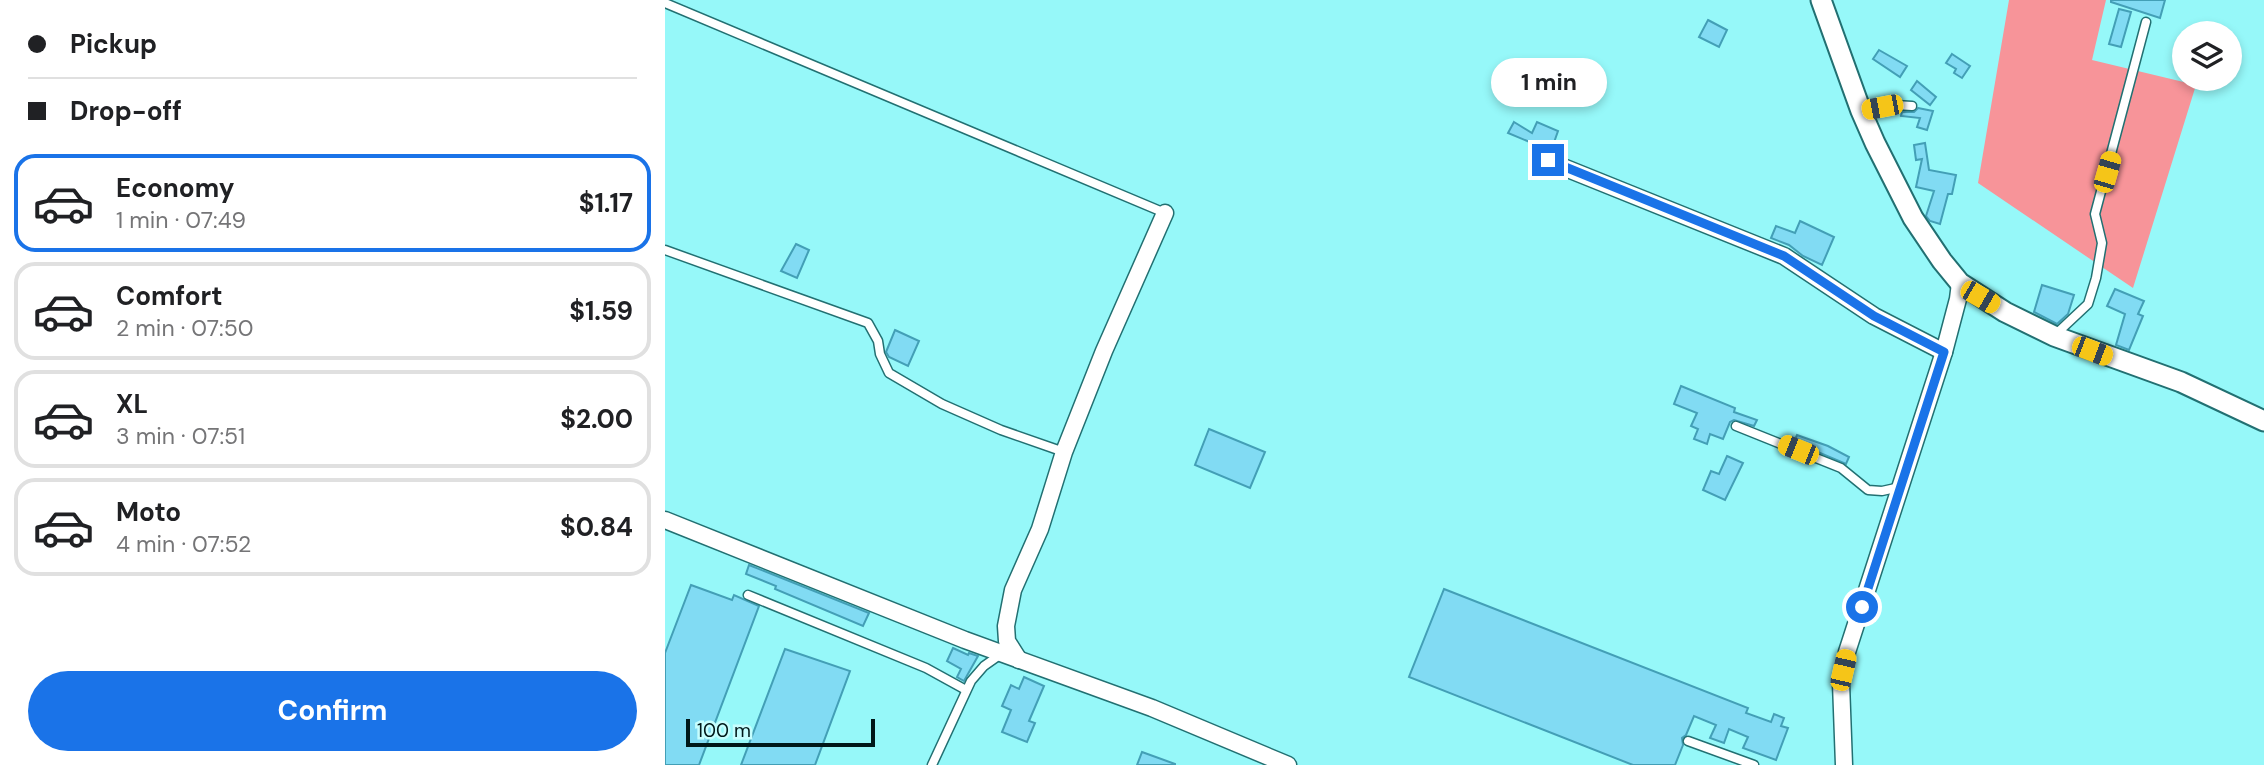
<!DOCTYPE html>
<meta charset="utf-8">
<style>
:root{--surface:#fff;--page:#f2f2f2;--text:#202124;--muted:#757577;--line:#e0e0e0;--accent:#1a73e8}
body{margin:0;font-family:"DM Sans",sans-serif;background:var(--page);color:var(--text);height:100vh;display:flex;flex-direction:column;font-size:26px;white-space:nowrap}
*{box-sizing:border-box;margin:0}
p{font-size:23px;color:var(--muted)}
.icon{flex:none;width:38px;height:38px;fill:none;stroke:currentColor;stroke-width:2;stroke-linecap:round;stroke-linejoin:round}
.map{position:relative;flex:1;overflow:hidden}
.details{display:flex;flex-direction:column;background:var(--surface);width:665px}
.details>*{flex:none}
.guide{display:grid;align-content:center;height:154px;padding:0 28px;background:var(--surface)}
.tools{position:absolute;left:1507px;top:21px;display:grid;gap:14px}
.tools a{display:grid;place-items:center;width:70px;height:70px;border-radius:50%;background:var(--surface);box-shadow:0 4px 10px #0003;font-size:35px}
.scale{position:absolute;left:21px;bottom:18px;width:189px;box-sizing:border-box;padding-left:7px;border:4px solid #001819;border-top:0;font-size:19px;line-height:24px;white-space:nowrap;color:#001819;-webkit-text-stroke:5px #c6fefe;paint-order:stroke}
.end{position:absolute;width:32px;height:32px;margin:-16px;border:9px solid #1a73e8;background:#fff;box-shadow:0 0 0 4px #fff}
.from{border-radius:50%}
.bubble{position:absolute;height:49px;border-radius:24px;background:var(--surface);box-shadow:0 4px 10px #0003;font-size:23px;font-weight:700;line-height:49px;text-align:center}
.car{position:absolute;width:21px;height:42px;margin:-21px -10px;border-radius:9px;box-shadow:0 0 5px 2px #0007;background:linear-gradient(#f5c518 24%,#345 0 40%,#f5c518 0 76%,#345 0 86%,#f5c518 0)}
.guide b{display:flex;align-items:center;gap:24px;height:66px;font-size:26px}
.guide b+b{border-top:2px solid var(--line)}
.guide i{width:18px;height:18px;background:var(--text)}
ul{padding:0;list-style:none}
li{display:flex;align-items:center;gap:21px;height:98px;margin:0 14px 10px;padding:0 14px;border:4px solid var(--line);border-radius:21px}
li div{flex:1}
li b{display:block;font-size:26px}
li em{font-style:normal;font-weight:700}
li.on{border-color:var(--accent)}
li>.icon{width:63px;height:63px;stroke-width:1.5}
.primary-button{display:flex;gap:14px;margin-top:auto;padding:14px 28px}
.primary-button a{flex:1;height:80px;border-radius:42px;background:var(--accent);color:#fff;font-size:28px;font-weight:700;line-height:80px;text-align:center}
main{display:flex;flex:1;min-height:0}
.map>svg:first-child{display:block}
.green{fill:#f79499}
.building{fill:#81dbf3;stroke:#439fb6;stroke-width:2}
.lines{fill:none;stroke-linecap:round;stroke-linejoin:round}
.service-casing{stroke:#227072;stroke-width:11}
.minor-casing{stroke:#227072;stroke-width:19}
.tertiary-casing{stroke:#227072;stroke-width:23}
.service{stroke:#fff;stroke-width:8}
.minor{stroke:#fff;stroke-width:16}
.tertiary{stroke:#fff;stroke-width:19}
.route{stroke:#1a73e8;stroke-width:9}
</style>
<main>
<section class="details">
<div class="guide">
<b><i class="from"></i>Pickup</b>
<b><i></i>Drop-off</b>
</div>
<ul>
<li class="on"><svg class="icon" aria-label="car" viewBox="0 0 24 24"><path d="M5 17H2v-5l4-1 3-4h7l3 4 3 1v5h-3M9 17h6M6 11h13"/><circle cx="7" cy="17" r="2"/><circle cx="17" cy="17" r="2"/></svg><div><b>Economy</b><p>1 min · 07:49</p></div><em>$1.17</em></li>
<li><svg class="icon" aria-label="car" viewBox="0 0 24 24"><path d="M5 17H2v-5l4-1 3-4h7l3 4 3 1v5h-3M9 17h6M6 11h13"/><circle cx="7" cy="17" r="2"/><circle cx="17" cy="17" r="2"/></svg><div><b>Comfort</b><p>2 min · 07:50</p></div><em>$1.59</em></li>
<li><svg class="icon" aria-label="car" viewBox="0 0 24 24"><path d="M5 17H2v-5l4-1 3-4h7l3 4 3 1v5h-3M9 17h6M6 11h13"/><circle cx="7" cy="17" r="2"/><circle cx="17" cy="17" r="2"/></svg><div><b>XL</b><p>3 min · 07:51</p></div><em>$2.00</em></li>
<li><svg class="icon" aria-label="car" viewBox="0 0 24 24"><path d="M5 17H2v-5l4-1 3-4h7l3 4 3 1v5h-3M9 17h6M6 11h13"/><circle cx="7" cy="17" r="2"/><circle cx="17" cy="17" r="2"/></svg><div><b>Moto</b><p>4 min · 07:52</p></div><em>$0.84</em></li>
</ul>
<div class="primary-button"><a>Confirm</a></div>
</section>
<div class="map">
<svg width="1599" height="765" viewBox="0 0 1599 765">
<rect width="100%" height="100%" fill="#96f8f9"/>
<path class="green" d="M1344,0h97l-14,60 104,25 -63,203 -155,-105z"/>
<g class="building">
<path d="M1446,0h54l-5,18 -49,-16z"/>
<path d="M1454,9l12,3 -10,35 -12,-3z"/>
<path d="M1043,20l19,10 -8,17 -20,-10z"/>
<path d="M1214,50l28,16 -7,11 -27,-18z"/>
<path d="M1287,54l18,12 -8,12 -8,-5 2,-4 -10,-6z"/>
<path d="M1252,81l19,16 -6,8 -19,-15z"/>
<path d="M1253,108l15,3 -6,19 -10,-3 3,-9 -19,-2 1,-4h12z"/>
<path d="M849,122l18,11 5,-11 21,9 -7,20 -43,-18z"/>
<path d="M1260,143l4,27 27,5 -4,19h-4l-8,30 -10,-3 -4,-5 8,-25 -18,-4 6,-28 -6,1 -2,-15z"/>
<path d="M1135,221l34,16 -12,28 -19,-9 -14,-11 -18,-7 5,-12 19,7z"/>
<path d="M131,244l13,6 -12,28 -16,-7z"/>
<path d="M1377,285l32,10 -6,19 -11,10 -23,-12z"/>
<path d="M1450,289l29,12 -6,13 5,2 -14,34 -13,-5 9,-31 -18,-8z"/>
<path d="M230,330l24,11 -11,25 -19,-9 -3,-5z"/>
<path d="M1016,386l54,22 -1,4 23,8 -3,6 -20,-6 -4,2 -7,17 -13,-5 -3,10 -13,-5 4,-10 -7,-3 6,-13 -23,-9z"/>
<path d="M544,429l56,23 -15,36 -55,-23z"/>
<path d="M1132,435l31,11 21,11 -3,7 -52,-22z"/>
<path d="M1062,456l16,7 -18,37 -22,-10 8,-19 8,3z"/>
<path d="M84,565l120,48 -6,13 -88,-37 1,-3 -30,-12z"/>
<path d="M26,585l41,15 2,-5 25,11 -60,159h-34v-112z"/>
<path d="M779,589l304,119 -2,5 25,9 3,-8 10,4 -3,8 7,2 -12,32 -33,-12 5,-11 -19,-8 -5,14 -14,-5 6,-13 -22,-9 -8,19 -4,3 1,7 -8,20h-42l-224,-88z"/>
<path d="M288,648l15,7 1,-2 9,3 -14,25 -7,-4 4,-8 -14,-8z"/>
<path d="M120,649l65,22 -35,94h-74z"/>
<path d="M359,677l20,9 -15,35 6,2 -8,19 -25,-10 9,-22 -9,-4 9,-21 8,4z"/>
<path d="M477,752l33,12v1h-38z"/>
</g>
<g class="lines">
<defs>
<g id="service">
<path d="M0,3l500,210"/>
<path d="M1196,111l34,-6 17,1"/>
<path d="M0,250l203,73 10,18 2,13 9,19 53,31 59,26 63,22"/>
<path d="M1391,334l32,-30 8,-26 6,-35 -7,-29 51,-192"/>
<path d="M1071,426l105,42 27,22 14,1 18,-4"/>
<path d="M83,595l178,73 40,22"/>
<path d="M1023,741l66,24"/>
<path d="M267,765l39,-84 13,-15 17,-12"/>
</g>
<g id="minor">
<path d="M883,161l236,95 90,60 70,36"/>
<path d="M0,520l300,120 187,68 136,57"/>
<path d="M354,660l-12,-19 -1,-15 7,-36 27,-61 24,-77 40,-101 61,-138"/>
<path d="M1179,765l-3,-82 6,-31 97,-300 14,-53 2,-16"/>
</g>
<path id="tertiary" d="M1156,0l40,111 14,32 38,75 29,43 18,22 45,29 49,24 127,46 83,39"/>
</defs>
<use href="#service" class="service-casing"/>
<use href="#minor" class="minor-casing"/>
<use href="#tertiary" class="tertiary-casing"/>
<use href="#service" class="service"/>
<use href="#minor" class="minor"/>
<use href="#tertiary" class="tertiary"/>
</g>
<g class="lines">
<path class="route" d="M883,160l236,96 90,60 70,36 -82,255"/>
</g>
</svg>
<div class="tools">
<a><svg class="icon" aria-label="layers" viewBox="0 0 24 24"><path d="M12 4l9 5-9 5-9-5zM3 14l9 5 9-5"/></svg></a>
</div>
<div class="scale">100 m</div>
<i class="end from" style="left:1197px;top:607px"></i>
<i class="end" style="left:883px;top:160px"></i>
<div class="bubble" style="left:826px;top:58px;width:116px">1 min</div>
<i class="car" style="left:1217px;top:107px;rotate:259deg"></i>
<i class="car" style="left:1442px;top:172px;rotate:16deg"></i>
<i class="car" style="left:1315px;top:297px;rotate:120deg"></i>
<i class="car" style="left:1427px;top:351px;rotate:111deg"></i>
<i class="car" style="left:1133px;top:450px;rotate:292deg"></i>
<i class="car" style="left:1178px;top:670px;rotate:13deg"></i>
</div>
</main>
